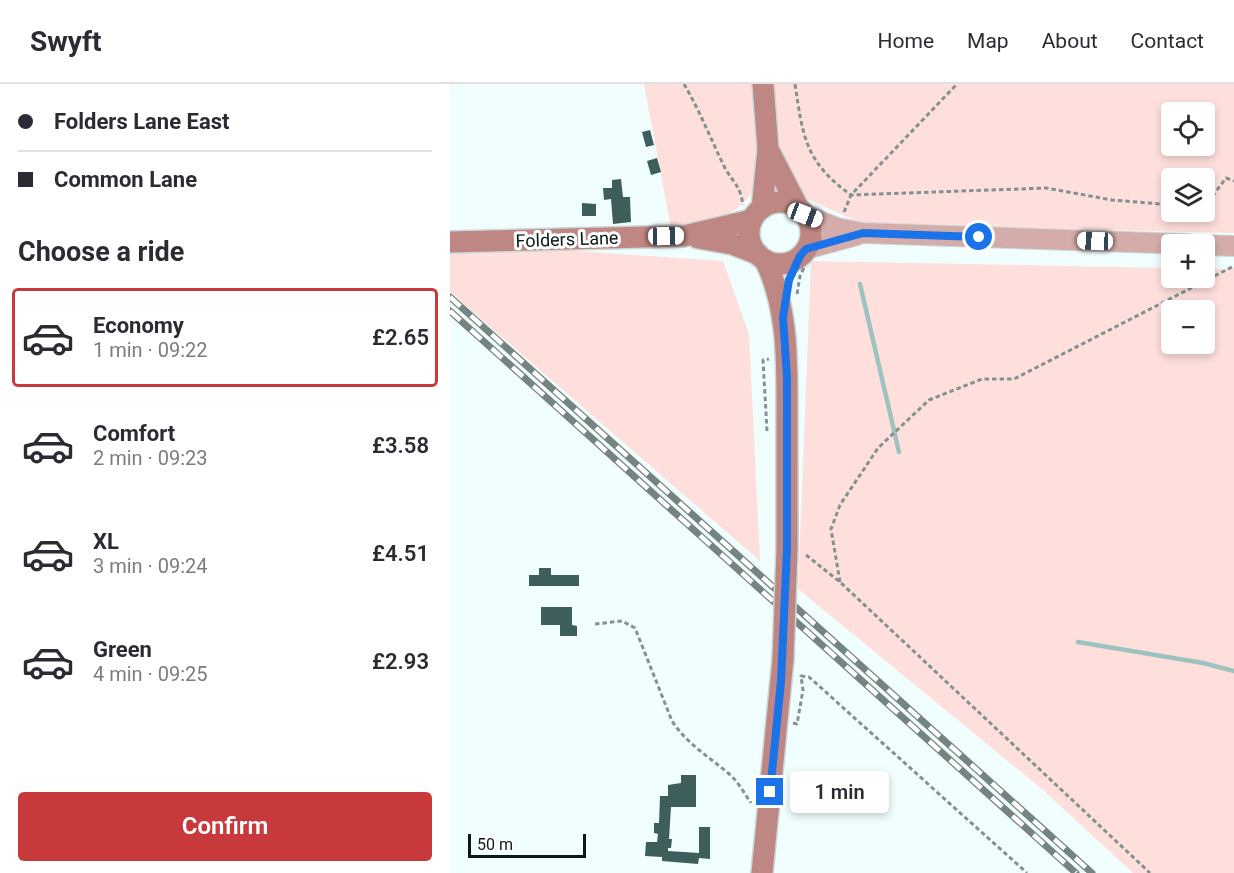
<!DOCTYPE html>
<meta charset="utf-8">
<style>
:root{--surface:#fff;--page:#f7f7f7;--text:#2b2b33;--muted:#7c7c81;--line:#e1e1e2;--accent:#c8393b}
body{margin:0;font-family:Roboto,sans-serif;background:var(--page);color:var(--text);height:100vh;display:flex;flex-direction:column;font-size:22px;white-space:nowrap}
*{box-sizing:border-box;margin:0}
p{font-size:20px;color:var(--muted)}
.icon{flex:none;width:33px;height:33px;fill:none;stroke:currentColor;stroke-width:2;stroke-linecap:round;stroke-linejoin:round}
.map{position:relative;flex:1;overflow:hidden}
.sheet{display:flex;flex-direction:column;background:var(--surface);width:450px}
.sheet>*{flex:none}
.top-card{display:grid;align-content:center;height:132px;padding:0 18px;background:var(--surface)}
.controls{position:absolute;left:711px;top:18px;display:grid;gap:12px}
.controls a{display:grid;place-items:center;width:54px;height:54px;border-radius:6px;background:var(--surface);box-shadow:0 3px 9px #0003;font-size:30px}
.scale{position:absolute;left:18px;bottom:15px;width:118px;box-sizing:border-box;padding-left:6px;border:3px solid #0a1817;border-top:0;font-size:16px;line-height:21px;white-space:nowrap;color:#0a1817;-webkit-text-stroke:4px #fff;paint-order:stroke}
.end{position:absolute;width:27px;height:27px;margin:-14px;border:8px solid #1a73e8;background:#fff;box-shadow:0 0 0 3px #fff}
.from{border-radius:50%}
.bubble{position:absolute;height:42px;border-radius:6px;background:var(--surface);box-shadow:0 3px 9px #0003;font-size:20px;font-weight:600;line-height:42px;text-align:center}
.car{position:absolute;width:18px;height:36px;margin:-18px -9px;border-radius:8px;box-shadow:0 0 4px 2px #0007;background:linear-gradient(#fff 24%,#345 0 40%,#fff 0 76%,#345 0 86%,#fff 0)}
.top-card b{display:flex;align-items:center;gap:21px;height:57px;font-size:22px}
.top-card b+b{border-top:2px solid var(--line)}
.top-card i{width:15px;height:15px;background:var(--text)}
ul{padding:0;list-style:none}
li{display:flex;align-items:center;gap:18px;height:99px;margin:0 12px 9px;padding:0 6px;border:3px solid transparent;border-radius:6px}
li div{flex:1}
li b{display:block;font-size:22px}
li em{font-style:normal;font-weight:600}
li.selected{border-color:var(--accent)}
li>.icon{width:54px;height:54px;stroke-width:1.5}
h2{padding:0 18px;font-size:27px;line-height:72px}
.action{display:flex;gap:12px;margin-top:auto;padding:12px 18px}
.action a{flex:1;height:69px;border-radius:6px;background:var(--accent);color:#fff;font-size:24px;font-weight:600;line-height:69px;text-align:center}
header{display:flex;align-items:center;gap:36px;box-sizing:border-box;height:84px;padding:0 30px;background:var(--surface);border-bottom:2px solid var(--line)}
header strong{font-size:28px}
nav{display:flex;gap:33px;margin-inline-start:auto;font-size:21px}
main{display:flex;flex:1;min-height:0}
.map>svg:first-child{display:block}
.green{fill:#fedfdc;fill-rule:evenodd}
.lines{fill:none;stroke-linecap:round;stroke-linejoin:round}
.stream{stroke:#9cc3c0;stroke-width:4.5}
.building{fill:#3d5e5b}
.tertiary-casing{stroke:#cbd9d8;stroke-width:22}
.secondary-casing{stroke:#cbd9d8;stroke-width:24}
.path{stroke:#839190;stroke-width:3;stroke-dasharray:4.5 3;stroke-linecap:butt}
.tertiary{stroke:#d4adaa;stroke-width:20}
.secondary{stroke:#bf8783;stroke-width:21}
.rail-casing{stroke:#758382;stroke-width:7}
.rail{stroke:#fff;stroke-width:4.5;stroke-dasharray:14;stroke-linecap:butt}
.secondary-bridge-casing{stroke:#cbd9d8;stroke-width:24;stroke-linecap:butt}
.secondary-bridge{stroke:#bf8783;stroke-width:21}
.route{stroke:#1a73e8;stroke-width:8}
.labels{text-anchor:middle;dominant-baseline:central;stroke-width:6;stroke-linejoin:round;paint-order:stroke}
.street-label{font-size:18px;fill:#0a1817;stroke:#fff}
</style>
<header>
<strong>Swyft</strong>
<nav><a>Home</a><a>Map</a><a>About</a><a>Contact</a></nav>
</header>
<main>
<section class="sheet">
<div class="top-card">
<b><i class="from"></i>Folders Lane East</b>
<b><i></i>Common Lane</b>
</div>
<h2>Choose a ride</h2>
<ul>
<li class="selected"><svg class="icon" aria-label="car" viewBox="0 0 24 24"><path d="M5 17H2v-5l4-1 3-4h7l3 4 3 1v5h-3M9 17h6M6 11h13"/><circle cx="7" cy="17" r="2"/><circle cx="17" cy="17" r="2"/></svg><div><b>Economy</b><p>1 min · 09:22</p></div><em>£2.65</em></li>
<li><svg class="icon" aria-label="car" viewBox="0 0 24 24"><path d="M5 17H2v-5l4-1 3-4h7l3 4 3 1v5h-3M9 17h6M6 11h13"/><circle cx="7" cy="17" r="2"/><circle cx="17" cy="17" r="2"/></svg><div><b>Comfort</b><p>2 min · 09:23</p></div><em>£3.58</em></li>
<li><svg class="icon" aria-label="car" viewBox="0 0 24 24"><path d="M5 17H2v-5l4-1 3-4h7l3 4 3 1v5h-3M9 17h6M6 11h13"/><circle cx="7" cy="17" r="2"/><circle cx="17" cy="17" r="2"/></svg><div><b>XL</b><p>3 min · 09:24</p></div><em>£4.51</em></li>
<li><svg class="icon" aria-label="car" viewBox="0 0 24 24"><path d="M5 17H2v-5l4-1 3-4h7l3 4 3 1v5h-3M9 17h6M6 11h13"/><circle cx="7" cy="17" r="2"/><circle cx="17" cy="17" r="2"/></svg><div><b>Green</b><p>4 min · 09:25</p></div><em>£2.93</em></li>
</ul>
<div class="action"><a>Confirm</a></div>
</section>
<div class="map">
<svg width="784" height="789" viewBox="0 0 784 789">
<rect width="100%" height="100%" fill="#f0fefd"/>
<g class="green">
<path d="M194,0h590v149l-371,-9 -71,-32h-40c-18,29 -50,30 -81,37zM722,28h32v34h-32zM722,94h32v34h-32z"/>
<path d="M111,166l162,11 26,73 11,227 -310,-269v-41z"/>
<path d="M361,177l360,7 1,10h32l1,-9h29v604h-101l-90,-83 -245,-201zM754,226v34h-32v-34z"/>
</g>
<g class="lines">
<g class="stream">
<path d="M410,200l39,168"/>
<path d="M628,558l125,21 31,8"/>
</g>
</g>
<g class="building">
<path d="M200,46l4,15 -8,2 -4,-15z"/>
<path d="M207,74l4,14 -10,3 -4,-14z"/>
<path d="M171,95l2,18h7l1,25 -18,2 -2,-25 -7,1 -1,-12h9v-8z"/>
<path d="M132,119l14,1v12h-14z"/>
<path d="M89,484h12v7h28v11h-50v-11h10z"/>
<path d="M91,523h31v18l5,1v10h-17v-11h-19z"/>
<path d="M231,691h15v32h-25l-2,32h3l-1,9h-3v3l31,2v-26h11v32l-11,-1 -1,6 -36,-3v-4l-17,-1 1,-14h11l1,-8 -4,-1v-10h5l1,-27h8v-11l13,-2z"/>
</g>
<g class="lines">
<defs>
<g id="tertiary">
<path d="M355,131l32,13 26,5 324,11"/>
<path d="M754,161l30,1"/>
<path d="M356,165l51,-14"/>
</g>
<g id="secondary">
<path d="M318,65l31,60"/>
<circle cx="330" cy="149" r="31"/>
<path d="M312,124l6,-59 -5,-65"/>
<path d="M248,154l34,6 26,10"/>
<path d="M0,158l234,-6 68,-16"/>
<path d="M315,176c24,49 22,105 22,159 0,43 0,86 0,130"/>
<path d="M312,789l21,-214"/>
</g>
</defs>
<use href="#tertiary" class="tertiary-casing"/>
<use href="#secondary" class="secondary-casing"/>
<g class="path">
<path d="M234,0c16,27 27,56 41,84 9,16 15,17 18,37"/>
<path d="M345,0c8,53 10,78 56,111l195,-7 66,12 49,4 11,-2"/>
<path d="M754,112l10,-2 12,-16 8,3"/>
<path d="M394,128l7,-17 106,-111"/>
<path d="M347,210l3,-18 5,-10"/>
<path d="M317,347l-4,-71 6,-1"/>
<path d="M356,471l34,27 310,291"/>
<path d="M390,498l-9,-53 9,-24 38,-57 51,-48 53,-21h32l220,-113"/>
<path d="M145,540l27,-3 13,7 37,93c15,23 36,35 56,52 10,8 16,20 23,30"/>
<path d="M343,639l4,1 6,-34 -2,-14 8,1 218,196"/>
</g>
<use href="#tertiary" class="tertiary"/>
<use href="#secondary" class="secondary"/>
<defs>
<g id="rail">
<path d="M0,213l642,576"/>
<path d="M0,227l626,562"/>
</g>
</defs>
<use href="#rail" class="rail-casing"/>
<use href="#rail" class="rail"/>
<defs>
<path id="secondary-bridge" d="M333,575l4,-110"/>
</defs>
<use href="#secondary-bridge" class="secondary-bridge-casing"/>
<use href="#secondary-bridge" class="secondary-bridge"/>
</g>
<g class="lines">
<path class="route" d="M320,708l11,-111 6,-132v-172l-4,-60 6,-37 11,-24 6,-7 57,-16 116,4"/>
</g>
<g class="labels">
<g class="street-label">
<text transform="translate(117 155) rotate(-2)">Folders Lane</text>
</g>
</g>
</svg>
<div class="controls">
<a><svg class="icon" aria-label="locate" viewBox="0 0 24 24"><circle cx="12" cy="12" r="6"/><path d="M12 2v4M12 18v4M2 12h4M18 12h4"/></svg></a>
<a><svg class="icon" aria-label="layers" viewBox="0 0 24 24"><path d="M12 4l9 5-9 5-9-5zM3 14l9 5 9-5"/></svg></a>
<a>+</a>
<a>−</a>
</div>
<div class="scale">50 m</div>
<i class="end from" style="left:529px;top:153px"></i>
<i class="end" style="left:320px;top:708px"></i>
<div class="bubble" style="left:340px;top:687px;width:99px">1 min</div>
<i class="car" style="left:355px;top:131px;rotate:111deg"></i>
<i class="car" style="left:216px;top:152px;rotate:89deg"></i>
<i class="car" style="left:645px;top:157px;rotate:272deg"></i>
</div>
</main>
